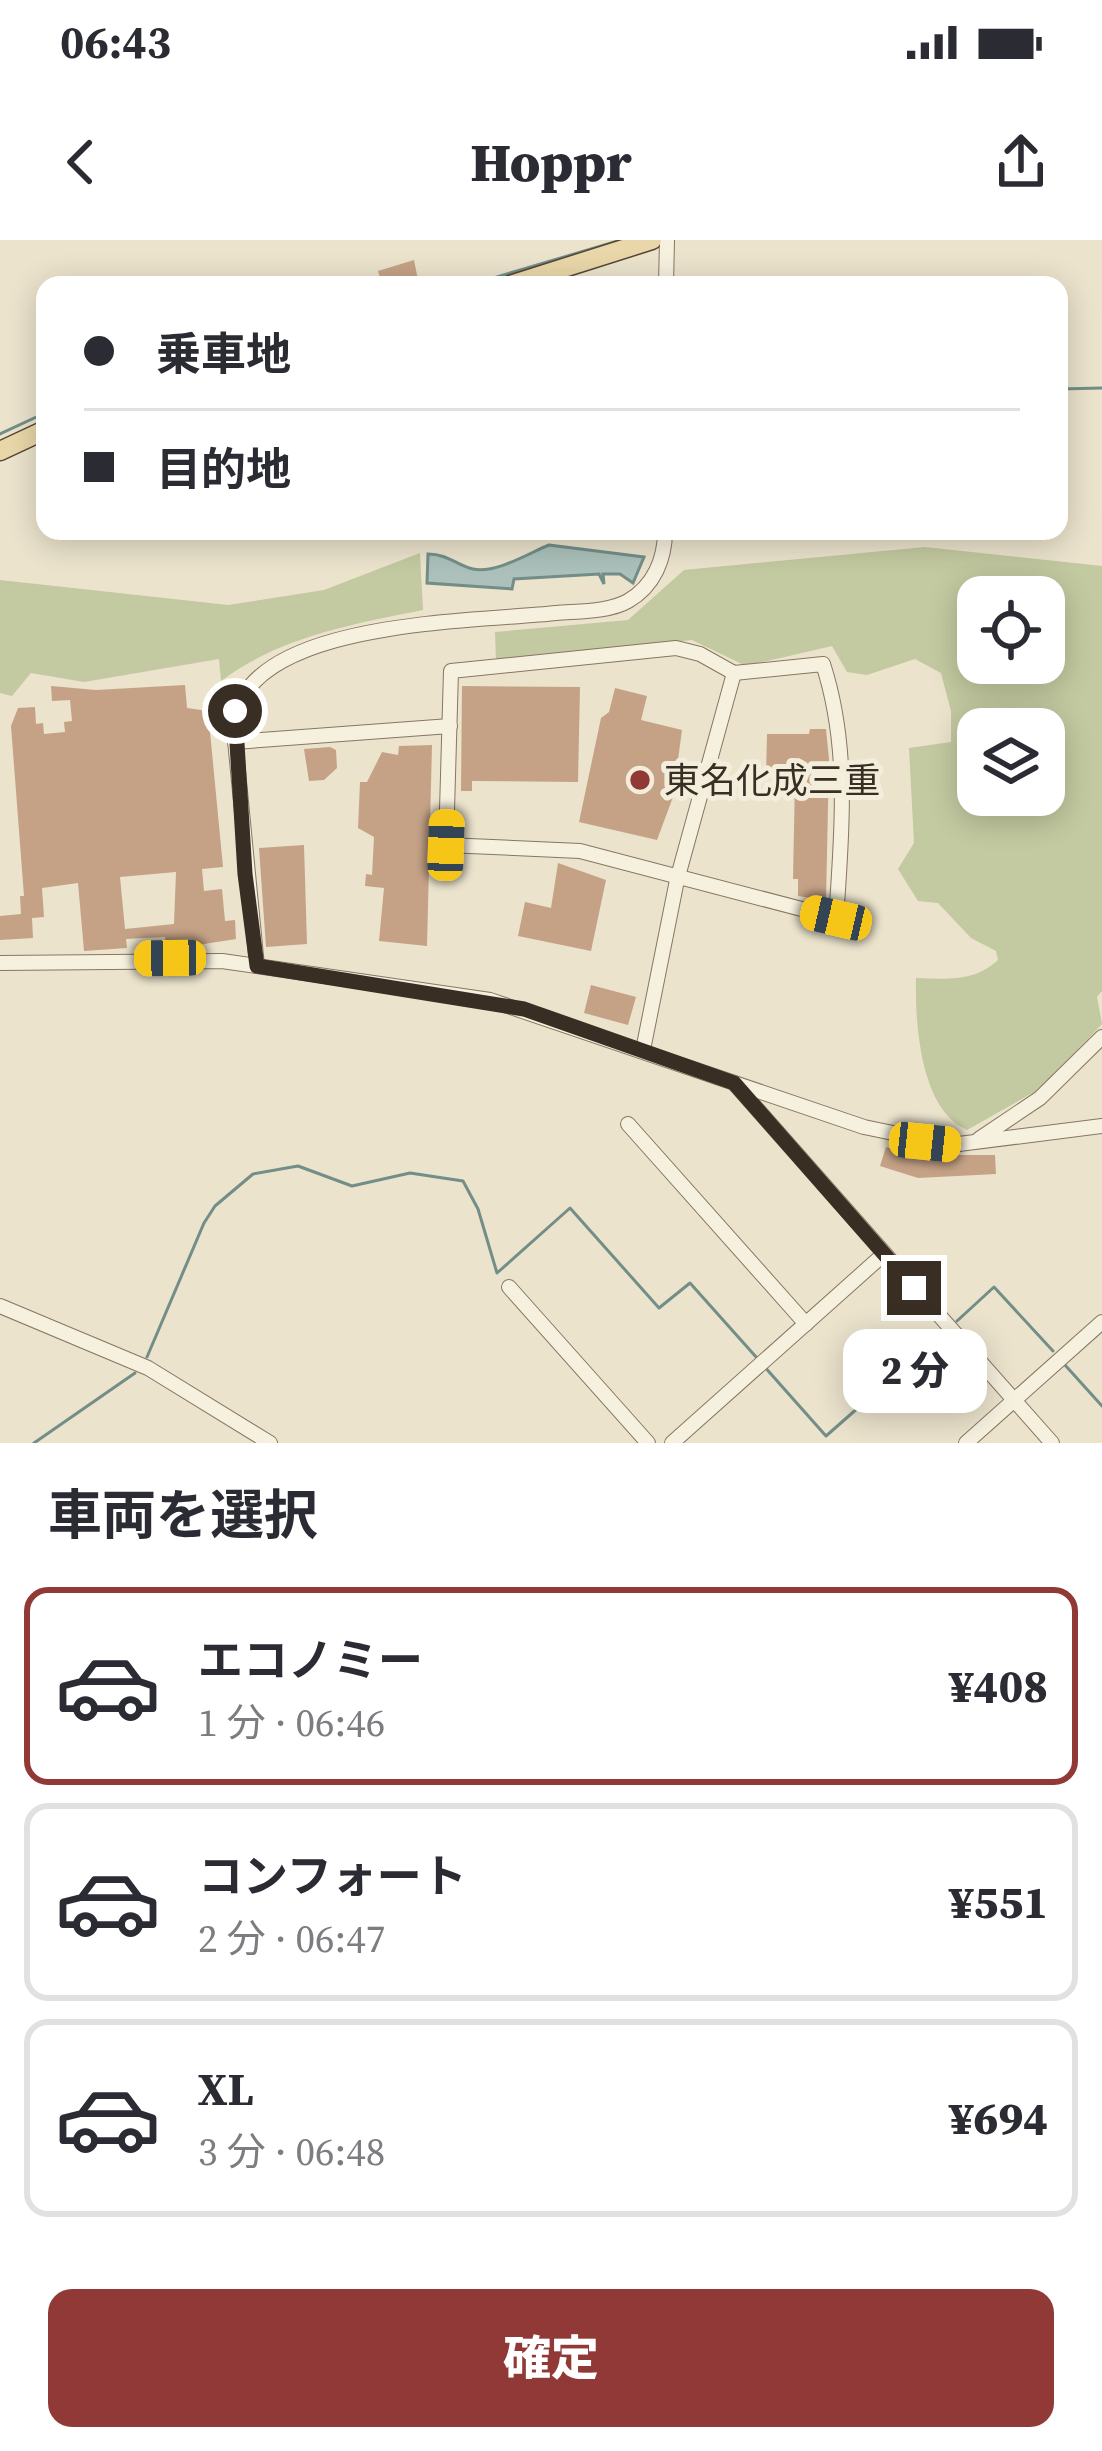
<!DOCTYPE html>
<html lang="ja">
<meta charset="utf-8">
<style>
:root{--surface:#fff;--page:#f2f2f3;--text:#2b2b33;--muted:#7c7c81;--line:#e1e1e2;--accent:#903937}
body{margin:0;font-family:"Source Serif 4","Noto Sans JP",serif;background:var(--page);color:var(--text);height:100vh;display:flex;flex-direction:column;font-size:45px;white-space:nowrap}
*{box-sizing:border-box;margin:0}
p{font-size:39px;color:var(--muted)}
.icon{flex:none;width:66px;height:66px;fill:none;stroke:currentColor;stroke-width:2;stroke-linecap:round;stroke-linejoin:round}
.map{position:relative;height:1203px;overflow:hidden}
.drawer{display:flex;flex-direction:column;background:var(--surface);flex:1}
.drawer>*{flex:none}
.hud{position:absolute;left:36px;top:36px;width:1032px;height:264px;border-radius:24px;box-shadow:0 6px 30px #0003;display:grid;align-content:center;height:264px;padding:0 48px;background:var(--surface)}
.controls{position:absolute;left:957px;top:336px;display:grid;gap:24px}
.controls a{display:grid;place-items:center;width:108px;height:108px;border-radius:24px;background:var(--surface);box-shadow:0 6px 30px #0003;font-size:60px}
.end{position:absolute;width:54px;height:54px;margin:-27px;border:15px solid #392e23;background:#fff;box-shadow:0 0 0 6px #fff}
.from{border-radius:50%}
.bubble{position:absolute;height:84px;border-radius:24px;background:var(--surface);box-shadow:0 6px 30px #0003;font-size:39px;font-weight:800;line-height:84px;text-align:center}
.car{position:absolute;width:36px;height:72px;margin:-36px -18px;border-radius:15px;box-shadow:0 0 9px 3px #0007;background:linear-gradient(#f5c518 24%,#345 0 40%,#f5c518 0 76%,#345 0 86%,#f5c518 0)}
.hud b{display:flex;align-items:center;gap:42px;height:114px;font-size:45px}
.hud b+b{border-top:3px solid var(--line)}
.hud i{width:30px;height:30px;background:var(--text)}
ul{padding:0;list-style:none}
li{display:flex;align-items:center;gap:36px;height:198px;margin:0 24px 18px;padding:0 24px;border:6px solid var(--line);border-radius:24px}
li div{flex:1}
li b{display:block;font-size:45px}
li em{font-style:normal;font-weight:800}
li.selected{border-color:var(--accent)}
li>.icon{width:108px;height:108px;stroke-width:1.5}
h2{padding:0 48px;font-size:54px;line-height:144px}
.action{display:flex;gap:24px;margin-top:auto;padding:24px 48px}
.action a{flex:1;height:138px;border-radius:24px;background:var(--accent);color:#fff;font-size:48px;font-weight:800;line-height:138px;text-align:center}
.status{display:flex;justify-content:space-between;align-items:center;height:84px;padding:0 60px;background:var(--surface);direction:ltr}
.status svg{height:33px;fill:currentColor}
header{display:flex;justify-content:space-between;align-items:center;height:156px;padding:0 48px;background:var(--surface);font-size:54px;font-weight:800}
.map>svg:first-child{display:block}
.green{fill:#c3c9a0;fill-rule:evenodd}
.water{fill:#acc1bb;stroke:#738e88;stroke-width:3}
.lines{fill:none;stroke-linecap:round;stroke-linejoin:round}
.stream{stroke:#738e88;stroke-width:3}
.building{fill:#c5a286;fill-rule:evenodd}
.minor-casing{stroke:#877661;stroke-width:16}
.major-casing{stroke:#564535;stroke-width:21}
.minor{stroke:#f6f0df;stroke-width:14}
.major{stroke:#e9d7a9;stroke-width:18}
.route{stroke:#392e23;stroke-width:15}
.poi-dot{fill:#903937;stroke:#f3eddb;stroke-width:4.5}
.labels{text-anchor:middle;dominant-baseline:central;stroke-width:10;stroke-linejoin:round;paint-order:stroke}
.poi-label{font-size:36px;fill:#392e23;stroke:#f3eddb;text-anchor:start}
</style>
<div class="status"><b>06:43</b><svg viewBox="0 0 49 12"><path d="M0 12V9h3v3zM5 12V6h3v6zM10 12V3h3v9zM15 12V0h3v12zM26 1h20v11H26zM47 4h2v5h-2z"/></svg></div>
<header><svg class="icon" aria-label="back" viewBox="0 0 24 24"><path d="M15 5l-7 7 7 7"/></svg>Hoppr<svg class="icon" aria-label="share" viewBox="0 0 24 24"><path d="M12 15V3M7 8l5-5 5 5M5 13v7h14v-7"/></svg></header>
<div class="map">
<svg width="1102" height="1203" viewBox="0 0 1102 1203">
<rect width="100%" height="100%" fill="#ebe3cc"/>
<g class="green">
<path d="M925,307l177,19v425l-5,6 5,27 -59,63 -76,43c-47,-20 -52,-107 -51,-152 30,1 59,4 82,-18l-2,-9 -25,-13 -33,-35 -20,-2 -20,-32 16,-26 -5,-95 42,-6v-31l-10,-38 -26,-14 -48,16 -20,-3 -15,-26 -86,20 -54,-26 -196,21 -1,-29 133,-12 56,-50zM978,357h66v66h-66zM978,489h66v66h-66z"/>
<path d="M420,313l3,57c-70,14 -144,27 -202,71l-2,-22 -135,23 -53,-9 -19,23 -12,-3v-113l228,25 96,-15z"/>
</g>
<path class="water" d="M549,305l95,12 -11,26 -13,-9h-17l1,10 -5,-10 -85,5 -2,10 -85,-6 1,-29c20,0 28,11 45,15 23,5 56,-16 76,-24z"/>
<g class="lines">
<g class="stream">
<path d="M470,45l151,-45"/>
<path d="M1059,149l43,-1"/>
<path d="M0,194l45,-21"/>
<path d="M957,1081l37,-34 59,64"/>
<path d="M147,1117l57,-134 11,-17 38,-32 45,-8 54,20 58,-13 53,8 15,28 19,64 73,-65 89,100 31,-25 67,75"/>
<path d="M763,1125l63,71 115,-101"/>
<path d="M1065,1125l37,41"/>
<path d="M34,1203l101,-70"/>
</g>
</g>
<g class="building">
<path d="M414,20l5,25h-37l-4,-14z"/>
<path d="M185,445l2,23 21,3 15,156 -21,2 2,22 18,-2 3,32 10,-1 1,19 -70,11 -1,-13 -39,2 1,9 -43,3 -6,-68 -36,5 2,29 -12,1 1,20 -33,2v-24l21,-2 -1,-18h4l-13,-170 7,-18 17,-1 1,17 7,-1 1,11 21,-2 -1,-10 8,-1 -2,-21 -18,1 -1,-15 45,4zM176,632l-2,52 -49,5 -5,-52z"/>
<path d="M462,446l118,1 -2,95 -106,-1v10h-11z"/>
<path d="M615,448l32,8 -6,24 41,10 -9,67 -16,43 -78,-18 22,-104 8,-6z"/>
<path d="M810,489h16l3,30 -3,141 -28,-4v-17h-5l2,-102 -29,-1 1,-42h42z"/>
<path d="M432,505l-5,201 -48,-5 5,-53 -19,-2 1,-12 6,1 2,-38 -16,-9 2,-46h7l15,-30 16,3 1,-9z"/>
<path d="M330,507l6,3 1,18 -13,12 -15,1 -5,-32z"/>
<path d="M304,605l3,99 -41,3 -7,-99z"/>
<path d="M558,623l48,17 -15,71 -73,-15 7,-34 26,6z"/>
<path d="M591,745l45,12 -8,28 -44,-12z"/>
<path d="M886,907l48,14v-6h61l1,19 -78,4 -38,-12z"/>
</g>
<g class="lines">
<defs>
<g id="minor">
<path d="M666,45l1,-45"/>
<path d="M676,408l24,6 34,19 89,-9c27,83 19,169 13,254l-256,-67 -134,-6 5,-174z"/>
<path d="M235,502l215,-16"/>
<path d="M0,723l222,-2 268,39 374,127 87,18 151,-19"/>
<path d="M257,726l-23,-236c1,-111 242,-108 322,-117 22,-2 53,-1 72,-12 26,-15 37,-42 37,-70"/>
<path d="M643,810l34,-170 57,-207"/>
<path d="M734,843l318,360"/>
<path d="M628,884l178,200"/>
<path d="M979,899l61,-41 62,-61"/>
<path d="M509,1047l139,156"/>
<path d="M0,1066l148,62 122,75"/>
<path d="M672,1203l212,-189"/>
<path d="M966,1203l136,-121"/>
</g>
<g id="major">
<path d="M510,45l142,-45"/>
<path d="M0,211l45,-21"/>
</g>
</defs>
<use href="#minor" class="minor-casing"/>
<use href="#major" class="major-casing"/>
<use href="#minor" class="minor"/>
<use href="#major" class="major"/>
</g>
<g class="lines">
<path class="route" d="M235,471l10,163 12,92 267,43 210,74 180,205"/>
</g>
<circle class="poi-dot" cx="640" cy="540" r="12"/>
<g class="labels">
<g class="poi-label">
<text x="664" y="540">東名化成三重</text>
</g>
</g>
</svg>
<div class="controls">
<a><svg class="icon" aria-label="locate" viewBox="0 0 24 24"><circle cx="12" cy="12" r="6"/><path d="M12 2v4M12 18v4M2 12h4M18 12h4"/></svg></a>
<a><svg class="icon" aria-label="layers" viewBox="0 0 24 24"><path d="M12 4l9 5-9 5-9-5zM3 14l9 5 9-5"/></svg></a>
</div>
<i class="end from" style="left:235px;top:471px"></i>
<i class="end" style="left:914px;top:1048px"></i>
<div class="bubble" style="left:843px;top:1089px;width:144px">2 分</div>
<i class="car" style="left:446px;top:605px;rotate:2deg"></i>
<i class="car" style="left:836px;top:678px;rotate:283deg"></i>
<i class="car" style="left:170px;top:718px;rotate:269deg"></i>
<i class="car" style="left:925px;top:902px;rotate:96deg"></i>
<div class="hud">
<b><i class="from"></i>乗車地</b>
<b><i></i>目的地</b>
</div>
</div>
<section class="drawer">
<h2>車両を選択</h2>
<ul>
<li class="selected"><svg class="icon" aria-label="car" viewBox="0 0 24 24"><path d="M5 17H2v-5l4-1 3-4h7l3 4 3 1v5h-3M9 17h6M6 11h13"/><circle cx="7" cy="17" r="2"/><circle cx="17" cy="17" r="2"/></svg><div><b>エコノミー</b><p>1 分 · 06:46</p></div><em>¥408</em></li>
<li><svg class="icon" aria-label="car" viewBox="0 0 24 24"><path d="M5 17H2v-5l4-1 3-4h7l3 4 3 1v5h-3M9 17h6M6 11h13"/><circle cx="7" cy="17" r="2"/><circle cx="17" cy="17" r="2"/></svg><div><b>コンフォート</b><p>2 分 · 06:47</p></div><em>¥551</em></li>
<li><svg class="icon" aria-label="car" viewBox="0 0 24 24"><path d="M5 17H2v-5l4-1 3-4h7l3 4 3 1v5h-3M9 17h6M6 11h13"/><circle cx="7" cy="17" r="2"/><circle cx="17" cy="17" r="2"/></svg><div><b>XL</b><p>3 分 · 06:48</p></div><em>¥694</em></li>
</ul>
<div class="action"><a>確定</a></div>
</section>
